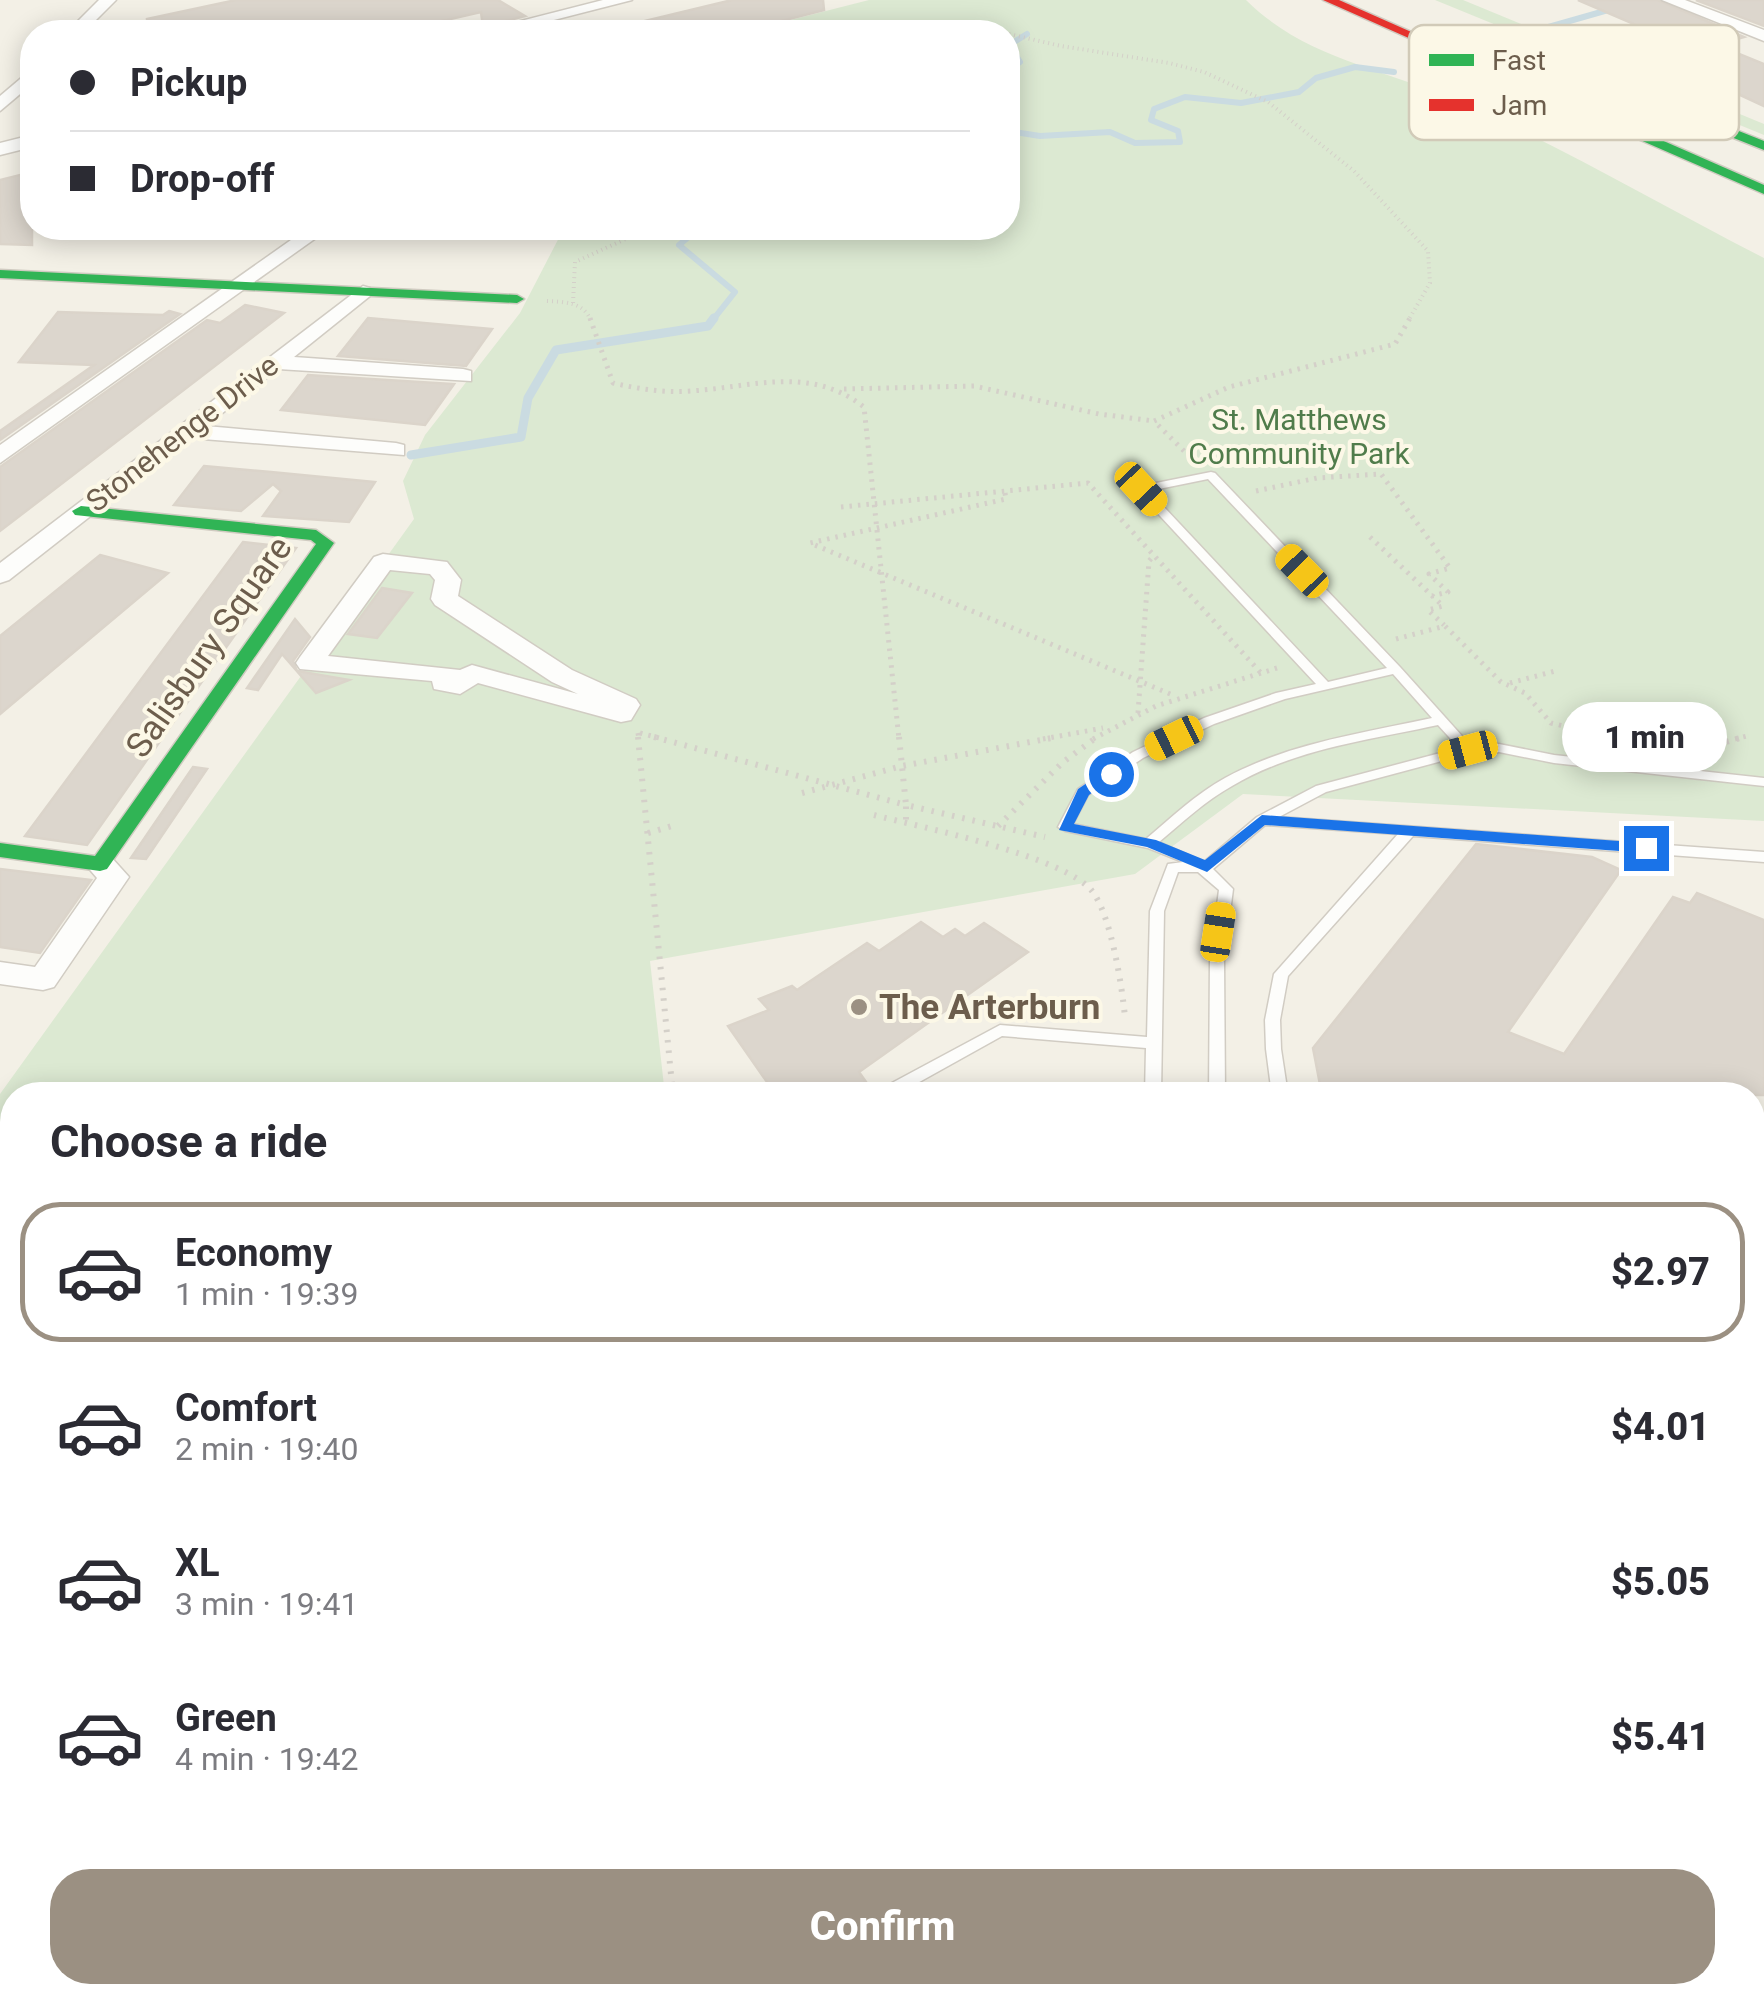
<!DOCTYPE html>
<meta charset="utf-8">
<style>
:root{--surface:#fff;--page:#f7f7f7;--text:#2b2b33;--muted:#7c7c81;--line:#e1e1e2;--accent:#9b9082}
body{margin:0;font-family:Roboto,sans-serif;background:var(--page);color:var(--text);height:100vh;display:flex;flex-direction:column;font-size:38px;white-space:nowrap}
*{box-sizing:border-box;margin:0}
p{font-size:32px;color:var(--muted)}
.icon{flex:none;width:55px;height:55px;fill:none;stroke:currentColor;stroke-width:2;stroke-linecap:round;stroke-linejoin:round}
.map{position:relative;flex:1;overflow:hidden}
.sheet{position:absolute;left:0px;top:1082px;width:1765px;height:922px;display:flex;flex-direction:column;background:var(--surface);border-radius:40px 40px 0 0;box-shadow:0 5px 25px #0003}
.sheet>*{flex:none}
.hud{position:absolute;left:20px;top:20px;width:1000px;height:220px;border-radius:40px;box-shadow:0 5px 25px #0003;display:grid;align-content:center;height:220px;padding:0 50px;background:var(--surface)}
.end{position:absolute;width:45px;height:45px;margin:-22px;border:12px solid #1a73e8;background:#fff;box-shadow:0 0 0 5px #fff}
.from{border-radius:50%}
.bubble{position:absolute;height:70px;border-radius:35px;background:var(--surface);box-shadow:0 5px 25px #0003;font-size:32px;font-weight:800;line-height:70px;text-align:center}
.car{position:absolute;width:30px;height:60px;margin:-30px -15px;border-radius:12px;box-shadow:0 0 8px 2px #0007;background:linear-gradient(#f5c518 24%,#345 0 40%,#f5c518 0 76%,#345 0 86%,#f5c518 0)}
.hud b{display:flex;align-items:center;gap:35px;height:95px;font-size:38px}
.hud b+b{border-top:2px solid var(--line)}
.hud i{width:25px;height:25px;background:var(--text)}
ul{padding:0;list-style:none}
li{display:flex;align-items:center;gap:30px;height:140px;margin:0 20px 15px;padding:0 30px;border:5px solid transparent;border-radius:40px}
li div{flex:1}
li b{display:block;font-size:38px}
li em{font-style:normal;font-weight:800}
li.selected{border-color:var(--accent)}
li>.icon{width:90px;height:90px;stroke-width:1.5}
h2{padding:0 50px;font-size:45px;line-height:120px}
.primary-button{display:flex;gap:20px;margin-top:auto;padding:20px 50px}
.primary-button a{flex:1;height:115px;border-radius:40px;background:var(--accent);color:#fff;font-size:40px;font-weight:800;line-height:115px;text-align:center}
.map>svg:first-child{display:block}
.green{fill:#dce9d2}
.lines{fill:none;stroke-linecap:round;stroke-linejoin:round}
.stream-far1{stroke:#cadbe1;stroke-width:6}
.stream{stroke:#cadbe1;stroke-width:9}
.building{fill:#dcd6cd;stroke:#dbd4ca;stroke-width:2.5}
.lane-casing{stroke:#d1ccc3;stroke-width:3}
.street-casing{stroke:#d1ccc3;stroke-width:3}
.fast-casing{stroke:#d0cbc1;stroke-width:3}
.jam-casing{stroke:#d0cbc1;stroke-width:3}
.path-far2{stroke:#d4d0c9;stroke-width:4;stroke-dasharray:1 4;stroke-linecap:butt}
.path-far1{stroke:#d4d0c9;stroke-width:5;stroke-dasharray:2.5 6;stroke-linecap:butt}
.path{stroke:#d4d0c9;stroke-width:6;stroke-dasharray:2.5 8;stroke-linecap:butt}
.lane{fill:#fdfdfb;fill-rule:evenodd}
.street{fill:#fdfdfb;fill-rule:evenodd}
.fast{fill:#30b455;fill-rule:evenodd}
.jam{fill:#e5322d;fill-rule:evenodd}
.route{fill:#1a73e8}
.poi-dot{fill:#9b9082;stroke:#fcf8e7;stroke-width:4}
.labels{text-anchor:middle;dominant-baseline:central;stroke-width:8;stroke-linejoin:round;paint-order:stroke}
.far-park-label{font-size:30px;fill:#507c4b;stroke:#fcf8e7}
.far-street-label{font-size:30px;fill:#6c5d4c;stroke:#fcf8e7}
.street-label{font-size:35px;fill:#6c5d4c;stroke:#fcf8e7}
.poi-label{font-size:35px;font-weight:bold;fill:#6c5d4c;stroke:#fcf8e7;text-anchor:start}
.key{fill:#fcf8e7;stroke:#d1cab8;stroke-width:2.5}
.key-label{font-size:28px;fill:#6c5d4c}
</style>
<div class="map">
<svg width="1764" height="2003" viewBox="0 0 1764 2003">
<rect width="100%" height="100%" fill="#f3f0e6"/>
<g class="green">
<path d="M869,0h377c57,57 134,68 205,98 107,46 209,107 313,160v563l-521,-27 -108,80 -485,87 15,134h-653v362l-12,2v-365l414,-575 -11,-38 22,-46 95,-122 44,-85h444v-196h-265z"/>
<path d="M1435,0h28l301,124v11z"/>
</g>
<g class="lines">
<g class="stream-far1">
<path d="M1545,28l98,-28"/>
<path d="M1008,70l12,-8 -11,-17 18,-11"/>
<path d="M1008,131l32,5 70,-4 25,11 45,-1 -2,-11 -27,-11 3,-11 31,-12 56,6 58,-11 17,-14 39,-11 39,5"/>
<path d="M699,228l-20,17 56,47 -23,29"/>
</g>
<path class="stream" d="M411,455l110,-18 7,-39 28,-48 152,-24 6,-8"/>
</g>
<g class="building">
<path d="M236,0h262l27,16 -42,11 -2,-15 -87,20h-246l-1,-13z"/>
<path d="M732,0h91l1,10 -85,22h-93l-1,-11z"/>
<path d="M1578,0h80l86,37 -27,8 47,19v42l-145,-67 29,-9z"/>
<path d="M1696,0h68v26z"/>
<path d="M32,172v73l-32,-1v-64z"/>
<path d="M245,305l39,8 -284,218v-64l207,-147 13,3z"/>
<path d="M169,311l11,3 -180,126v-9l94,-66 -75,-3 39,-50 105,3z"/>
<path d="M368,318l124,11 -26,37 -128,-10z"/>
<path d="M308,375l15,1 131,8 -29,41 -144,-15z"/>
<path d="M204,466l67,6 104,10 -26,40 -86,-6 18,-25 -8,-7 -32,27 -67,-6z"/>
<path d="M243,542l53,6 -209,297 -62,-9z"/>
<path d="M100,555l68,18 -168,141v-78z"/>
<path d="M382,588l30,5 -35,45 -29,-4z"/>
<path d="M295,619l15,18 -17,24 4,10 52,9 -33,13 -34,-39 -24,36 -11,-2z"/>
<path d="M193,767l14,2 -61,90 -15,-1z"/>
<path d="M1476,844l116,13 29,13 -113,162 56,22 109,-157 17,6 7,-10 67,27v175h-442l-9,-47z"/>
<path d="M0,869l91,11 -51,73 -40,-6z"/>
<path d="M921,922l22,15 12,-8 10,7 19,-13 44,29 -169,120 7,10 -34,13h-56l-48,-69 41,-16 -10,-11 33,-13 5,4 70,-47 12,8z"/>
</g>
<g class="lines">
<defs>
<g id="lane">
<path d="M1211,472l4,1 185,194 71,79 28,-2 55,11 210,23v8l-210,-23 -55,-11 -31,2 -142,38 -47,25 485,35v10l-351,-26 -125,140 -8,44 1,29 7,46h-16l-6,-46 -1,-29 9,-46 124,-140 -133,-9 -52,44 20,20 -9,70 1,136h-16l1,-136 9,-69 -21,-18h-20l-14,39 -3,184h-16l1,-47 -144,-12 -106,59h-21l2,-4 123,-66 147,12 3,-126 18,-47 15,-2 -35,-14 -83,-17 -7,-4 20,-38 55,-37 71,-34 72,-25 40,-9 -181,-195 6,-3zM1208,479l179,189 -59,14 -179,-191zM1393,674l39,44c-69,15 -143,25 -207,60 -29,16 -53,39 -79,61l-73,-15 15,-29 55,-37 71,-34 71,-25zM1438,725l21,23 -143,38 -59,31 -53,45 -45,-20c24,-20 46,-41 73,-56 62,-37 137,-46 206,-61z"/>
<path d="M1752,1405l12,4v17l-12,-5z"/>
<path d="M0,1786l12,2v20l-12,-2z"/>
<path d="M19,1992h40l-5,11h-39z"/>
<path d="M240,1992h22l-3,11h-22z"/>
<path d="M417,1992h29l-7,11h-28z"/>
<path d="M480,1992h88l6,3 3,8h-106l3,-8z"/>
<path d="M623,1992h24l5,11h-24z"/>
<rect x="1136" y="1992" width="22" height="11"/>
<path d="M1206,1992h113l1,11h-103l-8,-3z"/>
</g>
<g id="street">
<path d="M99,0h17l-32,32h-17z"/>
<path d="M603,0h29l-125,32h-29z"/>
<path d="M1662,0h23l79,30v11z"/>
<path d="M32,69v15l-32,27v-15z"/>
<path d="M32,135v12l-32,8v-12z"/>
<path d="M308,228h22l-330,235v-18z"/>
<path d="M363,286l7,2v8l-76,61 169,12 8,2v10l-193,-12 -72,57 190,17 8,2v10l-214,-17 -181,142 -9,3v-20z"/>
<path d="M383,554l64,8 14,18 -3,16 114,74 64,29 4,6 -9,15 -10,2 -143,-39 -18,11 -26,-5 -2,-8 -132,-12 -4,-6 4,-6 74,-100zM390,570l40,4 5,6 -4,19 4,6 117,77 26,12 -106,-29 -12,5 -132,-14z"/>
<path d="M100,854l11,3 18,20 -75,110 -11,3 -43,-6v-22l35,5 62,-89 -12,-14z"/>
</g>
<g id="fast">
<path d="M1625,89h8l131,52v9l-139,-55z"/>
<path d="M1553,96h8l203,89v9l-211,-92z"/>
<path d="M0,270l517,25 7,4 -7,4 -517,-25z"/>
<path d="M81,506l235,24 18,13 -227,326 -7,2 -100,-14v-14l95,13 221,-312 -5,-4 -236,-25 -3,-4z"/>
</g>
<path id="jam" d="M1323,0h16l224,99 -10,3z"/>
</defs>
<use href="#lane" class="lane-casing"/>
<use href="#street" class="street-casing"/>
<use href="#fast" class="fast-casing"/>
<use href="#jam" class="jam-casing"/>
<g class="path-far2">
<path d="M935,32l48,-4 78,18 108,17 35,9 64,30 86,69 74,80 2,32 -22,38"/>
<path d="M547,301c18,1 37,1 44,20"/>
<path d="M573,303l2,-41 55,-25 1,-9"/>
</g>
<g class="path-far1">
<path d="M590,318l23,65c26,6 51,10 78,8 62,-4 119,-26 173,16l35,332"/>
<path d="M844,389l130,-3 125,28 55,7"/>
<path d="M1190,457l-36,-36 75,-34 166,-43 15,-26"/>
<path d="M1256,491l61,-13 64,-4 69,94 -21,6 19,18 -16,4"/>
<path d="M1005,493l1,6 -196,44 365,153"/>
<path d="M841,507l247,-24 173,190"/>
<path d="M1370,537l73,69 -15,4 16,15"/>
<path d="M1396,639l49,-13 56,56 24,11 26,30 68,16"/>
<path d="M1510,683l49,-13"/>
<path d="M1138,713l11,-152 5,-6"/>
<path d="M638,733l1,6"/>
<path d="M640,733l23,6"/>
<path d="M1043,739l60,-11"/>
<path d="M1093,739l63,-33 121,-38"/>
<path d="M1735,739l12,-3"/>
</g>
<g class="path">
<path d="M638,737l35,358"/>
<path d="M654,737l252,68v19"/>
<path d="M899,737l7,68 139,32"/>
<path d="M1609,737l22,5"/>
<path d="M1696,750l48,-13"/>
<path d="M802,793l100,-27 155,-29"/>
<path d="M874,815c46,12 190,41 218,76 19,24 30,95 33,126"/>
<path d="M998,826l64,-63 35,-26"/>
<path d="M648,833l27,-8"/>
</g>
<use href="#lane" class="lane"/>
<use href="#street" class="street"/>
<use href="#fast" class="fast"/>
<use href="#jam" class="jam"/>
</g>
<path class="route" d="M1106,770l12,4 -29,21 -15,29 82,16 49,20 57,-45 384,28 7,5 -7,5 -381,-28 -58,47 -60,-25 -88,-17 19,-41z"/>
<circle class="poi-dot" cx="859" cy="1007" r="10"/>
<g class="labels">
<g class="far-park-label">
<text x="1299" y="419">St. Matthews<tspan x="1299" dy="34">Community Park</tspan></text>
</g>
<g class="far-street-label">
<text transform="translate(182 433) rotate(-38)">Stonehenge Drive</text>
</g>
<g class="street-label">
<text transform="translate(209 647) rotate(-55)">Salisbury Square</text>
</g>
<g class="poi-label">
<text x="879" y="1007">The Arterburn</text>
</g>
</g>
<rect x="1409" y="25" width="330" height="115" rx="15" class="key"/>
<rect x="1429" y="54" width="45" height="12" fill="#30b455"/>
<rect x="1429" y="99" width="45" height="12" fill="#e5322d"/>
<g class="key-label">
<text x="1492" y="70">Fast</text>
<text x="1492" y="115">Jam</text>
</g>
</svg>
<i class="end from" style="left:1111px;top:774px"></i>
<i class="end" style="left:1646px;top:848px"></i>
<div class="bubble" style="left:1562px;top:702px;width:165px">1 min</div>
<i class="car" style="left:1141px;top:489px;rotate:137deg"></i>
<i class="car" style="left:1302px;top:571px;rotate:316deg"></i>
<i class="car" style="left:1174px;top:738px;rotate:244deg"></i>
<i class="car" style="left:1468px;top:750px;rotate:255deg"></i>
<i class="car" style="left:1218px;top:932px;rotate:9deg"></i>
<div class="hud">
<b><i class="from"></i>Pickup</b>
<b><i></i>Drop-off</b>
</div>
<section class="sheet">
<h2>Choose a ride</h2>
<ul>
<li class="selected"><svg class="icon" aria-label="car" viewBox="0 0 24 24"><path d="M5 17H2v-5l4-1 3-4h7l3 4 3 1v5h-3M9 17h6M6 11h13"/><circle cx="7" cy="17" r="2"/><circle cx="17" cy="17" r="2"/></svg><div><b>Economy</b><p>1 min · 19:39</p></div><em>$2.97</em></li>
<li><svg class="icon" aria-label="car" viewBox="0 0 24 24"><path d="M5 17H2v-5l4-1 3-4h7l3 4 3 1v5h-3M9 17h6M6 11h13"/><circle cx="7" cy="17" r="2"/><circle cx="17" cy="17" r="2"/></svg><div><b>Comfort</b><p>2 min · 19:40</p></div><em>$4.01</em></li>
<li><svg class="icon" aria-label="car" viewBox="0 0 24 24"><path d="M5 17H2v-5l4-1 3-4h7l3 4 3 1v5h-3M9 17h6M6 11h13"/><circle cx="7" cy="17" r="2"/><circle cx="17" cy="17" r="2"/></svg><div><b>XL</b><p>3 min · 19:41</p></div><em>$5.05</em></li>
<li><svg class="icon" aria-label="car" viewBox="0 0 24 24"><path d="M5 17H2v-5l4-1 3-4h7l3 4 3 1v5h-3M9 17h6M6 11h13"/><circle cx="7" cy="17" r="2"/><circle cx="17" cy="17" r="2"/></svg><div><b>Green</b><p>4 min · 19:42</p></div><em>$5.41</em></li>
</ul>
<div class="primary-button"><a>Confirm</a></div>
</section>
</div>
